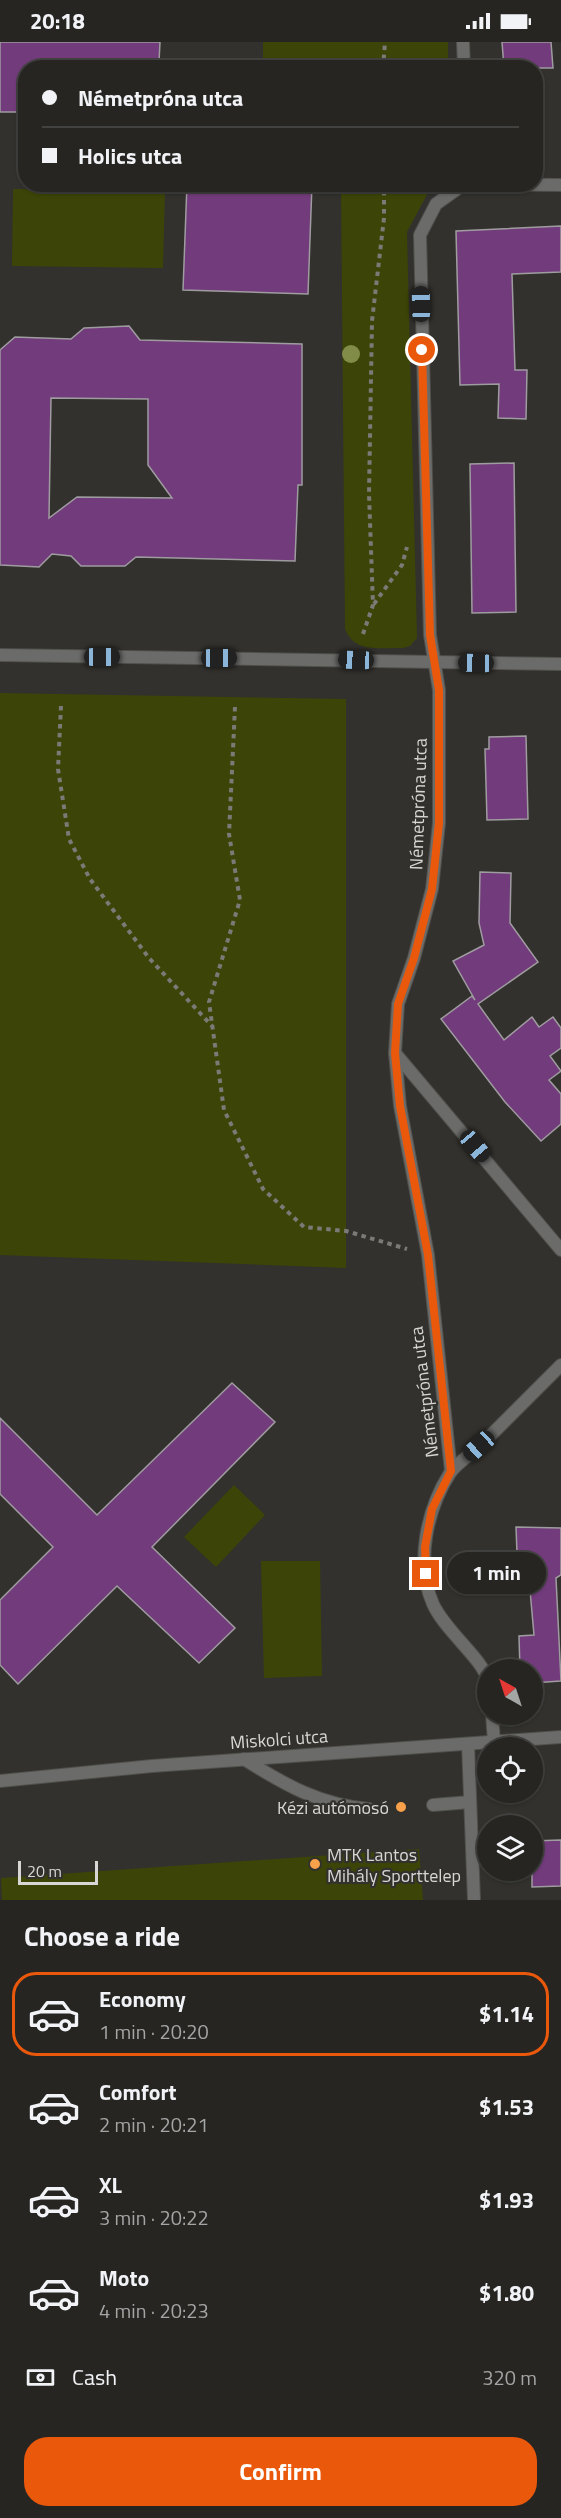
<!DOCTYPE html>
<meta charset="utf-8">
<style>
:root{--surface:#262522;--page:#32312f;--text:#f1f3f6;--muted:#a4a5a5;--line:#424240;--accent:#ea580c}
body{margin:0;font-family:"Titillium Web",sans-serif;background:var(--page);color:var(--text);height:100vh;display:flex;flex-direction:column;font-size:22px;white-space:nowrap}
*{box-sizing:border-box;margin:0}
p{font-size:20px;color:var(--muted)}
.icon{flex:none;width:33px;height:33px;fill:none;stroke:currentColor;stroke-width:2;stroke-linecap:round;stroke-linejoin:round}
.map{position:relative;height:1858px;overflow:hidden}
.drawer{display:flex;flex-direction:column;background:var(--surface);flex:1}
.drawer>*{flex:none}
.guide{position:absolute;left:18px;top:18px;width:525px;height:132px;border-radius:24px;box-shadow:0 2px 4px #0004,0 0 0 2px var(--line);display:grid;align-content:center;height:132px;padding:0 24px;background:var(--surface)}
.needle{width:39px;rotate:321deg}
.fabs{position:absolute;left:477px;top:1617px;display:grid;gap:12px}
.fabs a{display:grid;place-items:center;width:66px;height:66px;border-radius:50%;background:var(--surface);box-shadow:0 2px 4px #0004,0 0 0 2px var(--line);font-size:30px}
.scale{position:absolute;left:18px;bottom:15px;width:80px;box-sizing:border-box;padding-left:6px;border:3px solid #d8d7d5;border-top:0;font-size:16px;line-height:21px;white-space:nowrap;color:#d8d7d5;-webkit-text-stroke:4px #32312d;paint-order:stroke}
.end{position:absolute;width:27px;height:27px;margin:-14px;border:8px solid #ea580c;background:#fff;box-shadow:0 0 0 3px #fff}
.from{border-radius:50%}
.bubble{position:absolute;height:42px;border-radius:21px;background:var(--surface);box-shadow:0 2px 4px #0004,0 0 0 2px var(--line);font-size:20px;font-weight:700;line-height:42px;text-align:center}
.car{position:absolute;width:18px;height:36px;margin:-18px -9px;border-radius:8px;box-shadow:0 0 4px 2px #0007;background:linear-gradient(#222 24%,#8ab4d8 0 40%,#222 0 76%,#8ab4d8 0 86%,#222 0)}
.guide b{display:flex;align-items:center;gap:21px;height:57px;font-size:22px}
.guide b+b{border-top:2px solid var(--line)}
.guide i{width:15px;height:15px;background:var(--text)}
ul{padding:0;list-style:none}
li{display:flex;align-items:center;gap:18px;height:84px;margin:0 12px 9px;padding:0 12px;border:3px solid transparent;border-radius:24px}
li div{flex:1}
li b{display:block;font-size:22px}
li em{font-style:normal;font-weight:700}
li.on{border-color:var(--accent)}
li>.icon{width:54px;height:54px;stroke-width:1.5}
h2{padding:0 24px;font-size:27px;line-height:72px}
.pay{display:flex;align-items:center;gap:15px;height:66px;padding:0 24px;font-size:22px}
.pay p{margin-inline-start:auto}
.action{display:flex;gap:12px;margin-top:auto;padding:12px 24px}
.action a{flex:1;height:69px;border-radius:24px;background:var(--accent);color:#fff;font-size:24px;font-weight:700;line-height:69px;text-align:center}
.status{display:flex;justify-content:space-between;align-items:center;height:42px;padding:0 30px;background:var(--surface);direction:ltr}
.status svg{height:16px;fill:currentColor}
.map>svg:first-child{display:block}
.green{fill:#3c4507}
.building{fill:#723b7b;stroke:#9f9ca0;stroke-width:1.5;fill-rule:evenodd}
.lines{fill:none;stroke-linecap:round;stroke-linejoin:round}
.service-casing{stroke:#504f4b;stroke-width:14}
.minor-casing{stroke:#504f4b;stroke-width:14}
.tertiary-casing{stroke:#504f4b;stroke-width:14}
.path{stroke:#7b7a77;stroke-width:4;stroke-dasharray:4.5 4.5;stroke-linecap:butt}
.service{stroke:#6b6c6a;stroke-width:12}
.minor{stroke:#6b6c6a;stroke-width:12}
.tertiary{stroke:#6b6c6a;stroke-width:12}
.tree{fill:#818c48}
.route{stroke:#ea580c;stroke-width:8}
.poi-dot{fill:#f8a14a;stroke:#32312d;stroke-width:2}
.labels{text-anchor:middle;dominant-baseline:central;stroke-width:4.5;stroke-linejoin:round;paint-order:stroke}
.street-label{font-size:18px;fill:#d8d7d5;stroke:#32312d}
.poi-label{font-size:18px;fill:#d8d7d5;stroke:#32312d;text-anchor:end}
</style>
<div class="status"><b>20:18</b><svg viewBox="0 0 49 12"><path d="M0 12V9h3v3zM5 12V6h3v6zM10 12V3h3v9zM15 12V0h3v12zM26 1h20v11H26zM47 4h2v5h-2z"/></svg></div>
<div class="map">
<svg width="561" height="1858" viewBox="0 0 561 1858">
<rect width="100%" height="100%" fill="#32312d"/>
<g class="green">
<rect x="263" y="0" width="185" height="25"/>
<path d="M341,143h91l-25,47 10,406 -7,8 -7,2c-24,-1 -48,6 -58,-19z"/>
<path d="M13,147l152,2 -2,77 -151,-2z"/>
<path d="M0,651l346,6v569l-346,-13z"/>
<path d="M234,1443l31,30 -49,52 -32,-30z"/>
<path d="M261,1519h59l2,115 -58,2z"/>
<path d="M419,1807l4,51h-421l-1,-22z"/>
</g>
<g class="building">
<path d="M0,0h160l-1,20h-24v6h-109v44h-26z"/>
<path d="M502,0h49l2,26h-49z"/>
<path d="M187,142h125l-4,110 -125,-4z"/>
<path d="M561,184v46l-49,2 3,96h12l-1,49 -28,-1 1,-34 -39,1 -4,-154z"/>
<path d="M129,284l11,14 162,4v141h-4l-3,76 -159,-4 -11,9h-44l-10,-10 -19,-2 -13,13 -39,-2v-215l15,-13 56,2 13,-11zM51,356l97,1v66l24,33 -95,-1 -28,21z"/>
<path d="M514,421l2,149 -44,1 -2,-149z"/>
<path d="M526,694l2,83 -41,1 -2,-71h4v-12z"/>
<path d="M480,830l31,1 -1,50 28,39 -60,42 26,36 28,-23 7,10 14,-10 8,11v20l-11,8 11,15 -12,9 12,14v30l-20,17 -36,-39 -64,-83 31,-23 3,4 -22,-39 31,-16 -5,-22z"/>
<path d="M232,1341l43,39 -123,125 83,81 -36,35 -82,-77 -99,98 -18,-19v-65l53,-53 -53,-53v-76l97,97z"/>
<path d="M516,1485l45,1v47l-5,3 5,103 -29,2v-13h-12l-1,-34 15,-1 -5,-56h-11z"/>
<path d="M561,1798v46l-29,1v-46z"/>
</g>
<g class="lines">
<defs>
<g id="service">
<path d="M244,1717c41,26 76,46 125,50"/>
<path d="M433,1763l37,-3"/>
</g>
<g id="minor">
<path d="M463,0l1,26"/>
<path d="M470,142l91,1"/>
<path d="M395,1011l166,197"/>
<path d="M451,1429l-23,-216 -28,-149 -5,-53 3,-49 16,-46 18,-69 7,-66v-133l-9,-55 -10,-400 16,-31 28,-20"/>
<path d="M488,1639c-4,-21 -43,-50 -55,-77 -18,-41 -6,-95 17,-131 7,-10 21,-19 30,-27 27,-27 54,-54 81,-81"/>
<path d="M492,1672l2,28"/>
<path d="M468,1702l6,156"/>
</g>
<g id="tertiary">
<path d="M0,613l561,9"/>
<path d="M0,1739l152,-15 409,-29"/>
</g>
</defs>
<use href="#service" class="service-casing"/>
<use href="#minor" class="minor-casing"/>
<use href="#tertiary" class="tertiary-casing"/>
<g class="path">
<path d="M383,26l2,-26"/>
<path d="M374,562l28,-39 5,-18"/>
<path d="M363,592l10,-29 -4,-111 3,-173 12,-103v-34"/>
<path d="M61,664l-3,63 11,70 21,40 59,79 63,68"/>
<path d="M235,665l-6,127 11,66 -31,102 15,108 39,79 41,38 42,4 61,18"/>
</g>
<use href="#service" class="service"/>
<use href="#minor" class="minor"/>
<use href="#tertiary" class="tertiary"/>
</g>
<circle class="tree" cx="351" cy="312" r="9"/>
<g class="lines">
<path class="route" d="M422,308l8,285 9,55v133l-7,66 -18,69 -16,46 -3,49 5,53 28,149 23,216 -19,38 -7,38 1,27"/>
</g>
<g class="poi-dot">
<circle cx="401" cy="1765" r="6"/>
<circle cx="315" cy="1822" r="6"/>
</g>
<g class="labels">
<g class="street-label">
<text transform="translate(418 762) rotate(-88)">Németpróna utca</text>
<text transform="translate(424 1350) rotate(-97)">Németpróna utca</text>
<text transform="translate(279 1697) rotate(-4)">Miskolci utca</text>
</g>
<g class="poi-label">
<text x="389" y="1765">Kézi autómosó</text>
<text x="327" y="1812" text-anchor="start">MTK Lantos<tspan x="327" dy="21">Mihály Sporttelep</tspan></text>
</g>
</g>
</svg>
<div class="fabs">
<a><svg class="needle" viewBox="-14 -14 28 28"><path d="M0-13l5 13h-10z" fill="#e53935"/><path d="M0 13l5-13h-10z" fill="#a4a5a5"/></svg></a>
<a><svg class="icon" aria-label="locate" viewBox="0 0 24 24"><circle cx="12" cy="12" r="6"/><path d="M12 2v4M12 18v4M2 12h4M18 12h4"/></svg></a>
<a><svg class="icon" aria-label="layers" viewBox="0 0 24 24"><path d="M12 4l9 5-9 5-9-5zM3 14l9 5 9-5"/></svg></a>
</div>
<div class="scale">20 m</div>
<i class="end from" style="left:422px;top:308px"></i>
<i class="end" style="left:426px;top:1532px"></i>
<div class="bubble" style="left:447px;top:1510px;width:99px">1 min</div>
<i class="car" style="left:421px;top:262px;rotate:359deg"></i>
<i class="car" style="left:102px;top:615px;rotate:90deg"></i>
<i class="car" style="left:219px;top:616px;rotate:90deg"></i>
<i class="car" style="left:356px;top:618px;rotate:272deg"></i>
<i class="car" style="left:476px;top:621px;rotate:271deg"></i>
<i class="car" style="left:475px;top:1104px;rotate:140deg"></i>
<i class="car" style="left:479px;top:1404px;rotate:228deg"></i>
<div class="guide">
<b><i class="from"></i>Németpróna utca</b>
<b><i></i>Holics utca</b>
</div>
</div>
<section class="drawer">
<h2>Choose a ride</h2>
<ul>
<li class="on"><svg class="icon" aria-label="car" viewBox="0 0 24 24"><path d="M5 17H2v-5l4-1 3-4h7l3 4 3 1v5h-3M9 17h6M6 11h13"/><circle cx="7" cy="17" r="2"/><circle cx="17" cy="17" r="2"/></svg><div><b>Economy</b><p>1 min · 20:20</p></div><em>$1.14</em></li>
<li><svg class="icon" aria-label="car" viewBox="0 0 24 24"><path d="M5 17H2v-5l4-1 3-4h7l3 4 3 1v5h-3M9 17h6M6 11h13"/><circle cx="7" cy="17" r="2"/><circle cx="17" cy="17" r="2"/></svg><div><b>Comfort</b><p>2 min · 20:21</p></div><em>$1.53</em></li>
<li><svg class="icon" aria-label="car" viewBox="0 0 24 24"><path d="M5 17H2v-5l4-1 3-4h7l3 4 3 1v5h-3M9 17h6M6 11h13"/><circle cx="7" cy="17" r="2"/><circle cx="17" cy="17" r="2"/></svg><div><b>XL</b><p>3 min · 20:22</p></div><em>$1.93</em></li>
<li><svg class="icon" aria-label="car" viewBox="0 0 24 24"><path d="M5 17H2v-5l4-1 3-4h7l3 4 3 1v5h-3M9 17h6M6 11h13"/><circle cx="7" cy="17" r="2"/><circle cx="17" cy="17" r="2"/></svg><div><b>Moto</b><p>4 min · 20:23</p></div><em>$1.80</em></li>
</ul>
<div class="pay"><svg class="icon" aria-label="cash" viewBox="0 0 24 24"><path d="M3 7h18v10H3z"/><circle cx="12" cy="12" r="2"/></svg>Cash<p>320 m</p></div>
<div class="action"><a>Confirm</a></div>
</section>
